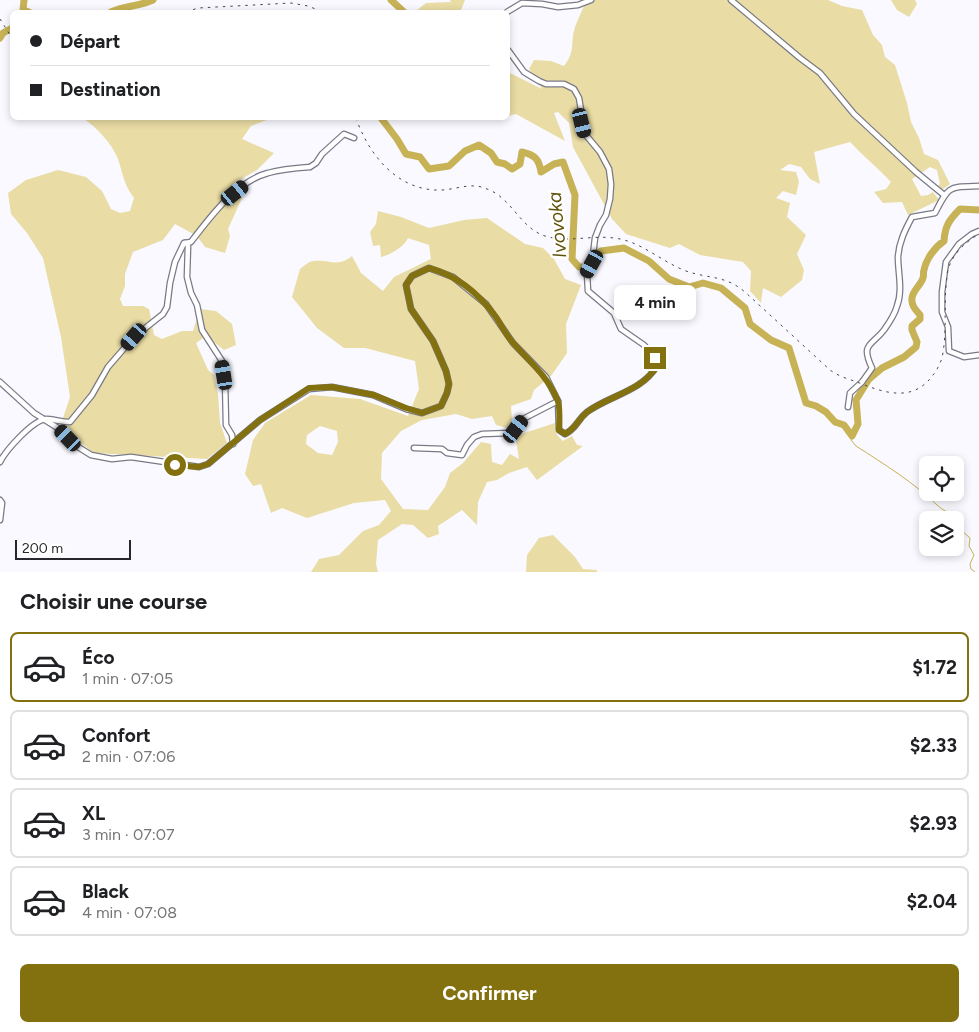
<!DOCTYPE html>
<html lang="fr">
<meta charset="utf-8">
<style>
:root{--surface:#fff;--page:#f6f6f6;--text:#202124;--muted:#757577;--line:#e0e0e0;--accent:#837110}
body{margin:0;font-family:Figtree,sans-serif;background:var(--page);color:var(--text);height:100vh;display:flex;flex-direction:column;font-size:19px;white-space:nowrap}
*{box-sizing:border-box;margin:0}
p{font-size:16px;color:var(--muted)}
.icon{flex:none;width:28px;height:28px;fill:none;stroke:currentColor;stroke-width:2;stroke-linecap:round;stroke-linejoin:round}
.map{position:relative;height:572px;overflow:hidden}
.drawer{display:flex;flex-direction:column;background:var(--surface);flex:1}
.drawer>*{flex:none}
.hud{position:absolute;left:10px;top:10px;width:500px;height:110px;border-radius:8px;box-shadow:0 2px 8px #0003;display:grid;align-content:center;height:110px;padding:0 20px;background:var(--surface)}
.buttons{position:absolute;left:919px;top:456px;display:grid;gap:10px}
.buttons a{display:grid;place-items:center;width:45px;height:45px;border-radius:8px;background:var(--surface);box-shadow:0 2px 8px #0003;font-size:25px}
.scale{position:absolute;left:15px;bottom:12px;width:116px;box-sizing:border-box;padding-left:5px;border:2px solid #26262c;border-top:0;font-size:14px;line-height:18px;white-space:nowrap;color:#26262c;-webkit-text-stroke:4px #fff;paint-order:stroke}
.end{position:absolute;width:22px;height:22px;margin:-11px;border:6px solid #837110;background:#fff;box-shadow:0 0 0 2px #fff}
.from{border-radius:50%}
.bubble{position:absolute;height:35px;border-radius:8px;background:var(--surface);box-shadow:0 2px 8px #0003;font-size:16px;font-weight:700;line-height:35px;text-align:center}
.car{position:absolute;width:15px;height:30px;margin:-15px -8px;border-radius:6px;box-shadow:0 0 4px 1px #0007;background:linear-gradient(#222 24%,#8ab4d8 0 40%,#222 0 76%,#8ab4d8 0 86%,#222 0)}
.hud b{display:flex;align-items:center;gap:18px;height:48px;font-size:19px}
.hud b+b{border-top:1px solid var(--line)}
.hud i{width:12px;height:12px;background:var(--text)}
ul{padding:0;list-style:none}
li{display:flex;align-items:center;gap:15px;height:70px;margin:0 10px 8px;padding:0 10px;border:2px solid var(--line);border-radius:8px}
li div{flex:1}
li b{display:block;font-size:19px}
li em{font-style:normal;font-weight:700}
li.active{border-color:var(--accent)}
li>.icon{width:45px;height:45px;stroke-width:1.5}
h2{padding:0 20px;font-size:22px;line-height:60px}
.primary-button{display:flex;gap:10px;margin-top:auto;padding:10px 20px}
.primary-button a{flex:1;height:58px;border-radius:8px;background:var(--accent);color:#fff;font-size:20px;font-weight:700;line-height:58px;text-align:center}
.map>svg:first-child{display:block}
.green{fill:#e9dca5;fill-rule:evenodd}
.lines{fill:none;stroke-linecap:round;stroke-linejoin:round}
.stream{stroke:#c7b255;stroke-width:1}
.river{stroke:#c7b255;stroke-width:7}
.minor-casing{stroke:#7a7a87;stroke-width:7}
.minor{stroke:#fff;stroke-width:4.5}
.rail{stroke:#47474d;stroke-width:1;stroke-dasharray:2.5 5;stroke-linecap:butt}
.route{stroke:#837110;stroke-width:6}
.labels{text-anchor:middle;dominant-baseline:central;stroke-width:5;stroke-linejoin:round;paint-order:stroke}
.water-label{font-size:19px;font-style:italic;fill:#605207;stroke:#fff}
</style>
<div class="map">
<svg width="979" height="572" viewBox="0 0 979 572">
<rect width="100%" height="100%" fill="#f9f9ff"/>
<g class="green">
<path d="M450,0h15l-4,10 1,2 -46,-1 10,-8 25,-1z"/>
<path d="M586,0h242l14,6 20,4 11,25 9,10 3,12 10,8 12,38 4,19 8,16 5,16 14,6 12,24 -8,6 -5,-3 3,-3 -3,-14 -7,-3 -18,12 9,17 7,-1 5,-3 6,8 -31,15 -6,-13 -19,1 -9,-11 12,-3 5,-7c-13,-14 -28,-26 -41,-40l-36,10 6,32 -10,-5 -9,-12 -12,-3 -9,6 16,2 3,10 -3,13 -13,-4 -7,7 14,5 -3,14 19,18 -9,19 7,16 -2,10 -21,17 -18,-9 -2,15 -11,-12 1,-20 -8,-9 -43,-7 -21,-11 -9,4 -44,-14 -14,-15 -39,-72 -4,-24 -11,-11 -4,1 11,28 -49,-27 -8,2v-44l34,17 -13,-20 5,-9 17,1 13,5c12,-15 6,-23 11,-39 3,-9 8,-17 11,-27z"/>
<path d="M891,0h24l2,4 -8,13 -12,-7z"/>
<path d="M83,118h189l-21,8 -9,13 32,14 -17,17 -21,12 6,16 -14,31 2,7 -5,17 -20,-6 -8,-11 -22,-12 -12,16 -30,12 -8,22v12l-5,13 3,7h20l6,3 5,26 8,4 20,-8h11l7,-22 16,2 16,13 4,21 -12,5 -18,-14 -10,7 12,27 6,5 4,19 2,29 7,20 -20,16 -113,-6 -34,-26 10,-30 -9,-60 -18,-79 -16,-25 -16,-19 -3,-21 18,-13 32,-10 28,7 16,14 9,18 9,4 10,-2 4,-13c-10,-13 -11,-24 -16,-39 -7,-17 -21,-31 -35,-41z"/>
<path d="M378,211l23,6 28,11 35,-8 23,-2 38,26 18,4 11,11 11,20 16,6 -15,39 1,29 -16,23 -17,14 -3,9 -20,7 1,14 -4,8 -12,-3 -4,-9 -20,3 -16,-5 -34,6 -21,11 -19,22 -1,26 22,30 25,1 17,-23 5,-14 13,-10 18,-21 10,2 1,18 10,3 8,-11 9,5 -3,-19 -4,-3 43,-14 2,12 6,6 9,-5 5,9 6,1 -46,34 -10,-13 -18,6 -12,7 -10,2 -9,20 -1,23 -15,-15 -24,16 1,8 -11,4 -15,-13 -11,-1 -24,16 -2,24 2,8h-67l8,-13 20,-4 24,-24 16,-6 12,-14 -6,-11 -31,3 -47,15 -25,-10 -11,5 -10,-29 -8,2 -8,-12 8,-34 12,-17 46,-28 49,4 48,17 11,-27 -4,-28 -50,-13h-21l-27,-20 -25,-31 8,-28c4,-3 9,-8 14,-8 15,-2 24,7 38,-5l9,17 22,18 11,-14 37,-18 -2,-14 -21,-7c-4,9 -18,17 -27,19l-1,-12 -7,1 -3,-14 6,-8zM320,426l17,5 1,11 -6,13 -14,-2 -12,-9 1,-9z"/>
<path d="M553,535l22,22 8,12 14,1v2h-71l1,-17 12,-17z"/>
</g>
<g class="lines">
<g class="stream">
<path d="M852,436l-1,4 5,6c28,18 57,36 81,59 8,7 10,5 17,15"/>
<path d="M955,521l6,9 9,8 -1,8 5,9 -4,9 1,5 4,3"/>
</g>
<g class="river">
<path d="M24,0l-1,10 6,2"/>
<path d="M391,0l13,12"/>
<path d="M111,12c13,-6 29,-6 42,-12"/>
<path d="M0,38l3,-5 9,-5"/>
<path d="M381,118l16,21 9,15 14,3 9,12 20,-3 16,-15 14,-6 12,8 6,9 8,2 7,5 8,-5 2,-12c13,3 17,7 19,20l13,-8 9,-2 12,33 -3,64 7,8h7l15,-16 23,-3 25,13 20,18 20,8 14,-4 18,5 24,20 5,16 21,16 18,8 17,55 10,3 10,6 9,10 9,3 8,11 6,-12 -2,-24 13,-21 13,-11 22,-11 12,-10 1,-5 -5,-12v-4l8,-7v-4c-4,-5 -9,-9 -8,-17 1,-8 9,-13 11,-20 1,-3 0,-6 1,-8 2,-11 11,-23 20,-29 1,-15 5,-21 16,-32l19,1"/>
</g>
<defs>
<g id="minor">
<path d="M731,0l69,58 20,15 34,41 62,58 28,23"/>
<path d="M507,12l15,-9 20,1 16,3 20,-2 13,-5"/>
<path d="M979,231l-7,3 -13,10 -13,18 -4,30v20l6,15 1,24 15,6 15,-2"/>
<path d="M185,243l3,2 -1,32 4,16 6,12 5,25 20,31 3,18 1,46 6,10 1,9"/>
<path d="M0,382l34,31 27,17 14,15 16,10 21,4 19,-2 68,10 9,-3 52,-44 49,-31 23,-2 41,8 33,14 16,4 19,-7 6,-13 2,-9 -3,-13 -13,-30 -22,-32 -5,-24 6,-9 17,-8 24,9 33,27 27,39 33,34 12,24 1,29 6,4c12,-6 12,-14 22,-22 23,-17 54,-20 70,-46l-2,-8 -11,-13 -23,-16 -7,-16 -26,-22 -1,-17 5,-10 3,-26 5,-13 6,-10 4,-16 1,-15 -2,-15 -9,-17 -15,-18 -6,-36 -5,-9 -10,-5h-18l-7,-3 -15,-9 -16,-22"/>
<path d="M848,407l2,-14 12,-11 10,-14c-12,-25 0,-22 12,-38 5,-7 11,-16 13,-24 6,-16 1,-33 1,-49 1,-15 7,-27 14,-40l23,-4c14,-28 14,-26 44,-27"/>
<path d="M414,448l28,1 5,4 15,2 5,-10 7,-8 8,-3 28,-1 5,-4 8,-10 35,-18"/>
<path d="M0,462c6,-12 33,-42 46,-43 6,0 17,3 24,3l22,-27 16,-28 26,-30 29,-23 4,-7 3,-24 5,-21 9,-19 7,-1c19,-25 46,-61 77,-69 14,-4 28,-5 42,-6l6,-4 6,-9 22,-20 10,4"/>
<path d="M0,500l2,3 -2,17"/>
</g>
</defs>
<use href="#minor" class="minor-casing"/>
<use href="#minor" class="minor"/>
<g class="rail">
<path d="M186,12l12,-4 93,-5 17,3 15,6"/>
<path d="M0,19l12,19"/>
<path d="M356,118c13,38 43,74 86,72 16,-1 30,-8 45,-1 25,9 33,39 58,47 22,7 46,-1 69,2 27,3 46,23 72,33 23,8 39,4 59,21l85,78c8,6 18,9 27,12 27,11 56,21 76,-7 4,-5 7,-11 9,-17 5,-24 2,-48 4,-72 1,-6 0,-13 3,-19 5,-15 17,-25 30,-33"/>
</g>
</g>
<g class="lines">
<path class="route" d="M175,465l24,2 9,-3 52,-44 49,-32 23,-1 42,8 32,13 16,5 19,-7 6,-13 2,-9 -3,-13 -13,-30 -22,-32 -5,-24 6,-9 17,-8c27,7 50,26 67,49 6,9 11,20 19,28 16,18 32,31 42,54 4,8 2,21 2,31l6,4c12,-6 12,-14 22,-22 23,-17 54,-20 70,-46l-2,-8"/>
</g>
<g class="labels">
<g class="water-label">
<text transform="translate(557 225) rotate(-95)">Ivovoka</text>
</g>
</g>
</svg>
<div class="buttons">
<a><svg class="icon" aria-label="locate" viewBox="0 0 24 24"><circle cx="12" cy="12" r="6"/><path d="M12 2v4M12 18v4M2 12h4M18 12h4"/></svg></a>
<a><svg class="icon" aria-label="layers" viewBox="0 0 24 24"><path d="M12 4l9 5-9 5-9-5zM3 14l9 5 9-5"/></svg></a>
</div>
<div class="scale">200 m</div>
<i class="end from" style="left:175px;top:465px"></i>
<i class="end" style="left:655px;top:358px"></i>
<div class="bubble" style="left:614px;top:285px;width:82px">4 min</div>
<i class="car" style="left:582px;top:123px;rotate:166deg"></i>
<i class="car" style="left:235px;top:193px;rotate:51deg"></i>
<i class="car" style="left:592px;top:264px;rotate:209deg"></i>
<i class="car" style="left:134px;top:337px;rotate:221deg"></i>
<i class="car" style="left:224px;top:375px;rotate:351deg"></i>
<i class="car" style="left:516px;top:429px;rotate:37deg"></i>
<i class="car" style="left:68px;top:438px;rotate:316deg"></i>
<div class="hud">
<b><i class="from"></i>Départ</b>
<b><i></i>Destination</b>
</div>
</div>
<section class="drawer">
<h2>Choisir une course</h2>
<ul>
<li class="active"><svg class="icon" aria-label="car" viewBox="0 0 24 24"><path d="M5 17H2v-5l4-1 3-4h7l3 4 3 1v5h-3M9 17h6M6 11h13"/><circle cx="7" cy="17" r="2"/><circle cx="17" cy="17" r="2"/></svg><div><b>Éco</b><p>1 min · 07:05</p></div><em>$1.72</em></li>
<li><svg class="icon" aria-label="car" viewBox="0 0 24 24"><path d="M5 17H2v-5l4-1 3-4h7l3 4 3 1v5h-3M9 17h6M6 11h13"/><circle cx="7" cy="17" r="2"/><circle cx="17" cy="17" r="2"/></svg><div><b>Confort</b><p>2 min · 07:06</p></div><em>$2.33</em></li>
<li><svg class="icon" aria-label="car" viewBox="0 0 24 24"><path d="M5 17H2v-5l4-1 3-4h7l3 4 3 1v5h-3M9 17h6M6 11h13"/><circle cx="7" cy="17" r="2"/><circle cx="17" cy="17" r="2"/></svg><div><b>XL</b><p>3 min · 07:07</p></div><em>$2.93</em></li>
<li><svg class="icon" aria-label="car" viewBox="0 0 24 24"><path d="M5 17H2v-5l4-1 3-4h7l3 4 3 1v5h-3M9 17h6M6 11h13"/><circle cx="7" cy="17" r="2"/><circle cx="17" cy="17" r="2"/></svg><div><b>Black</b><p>4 min · 07:08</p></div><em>$2.04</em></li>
</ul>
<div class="primary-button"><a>Confirmer</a></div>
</section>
